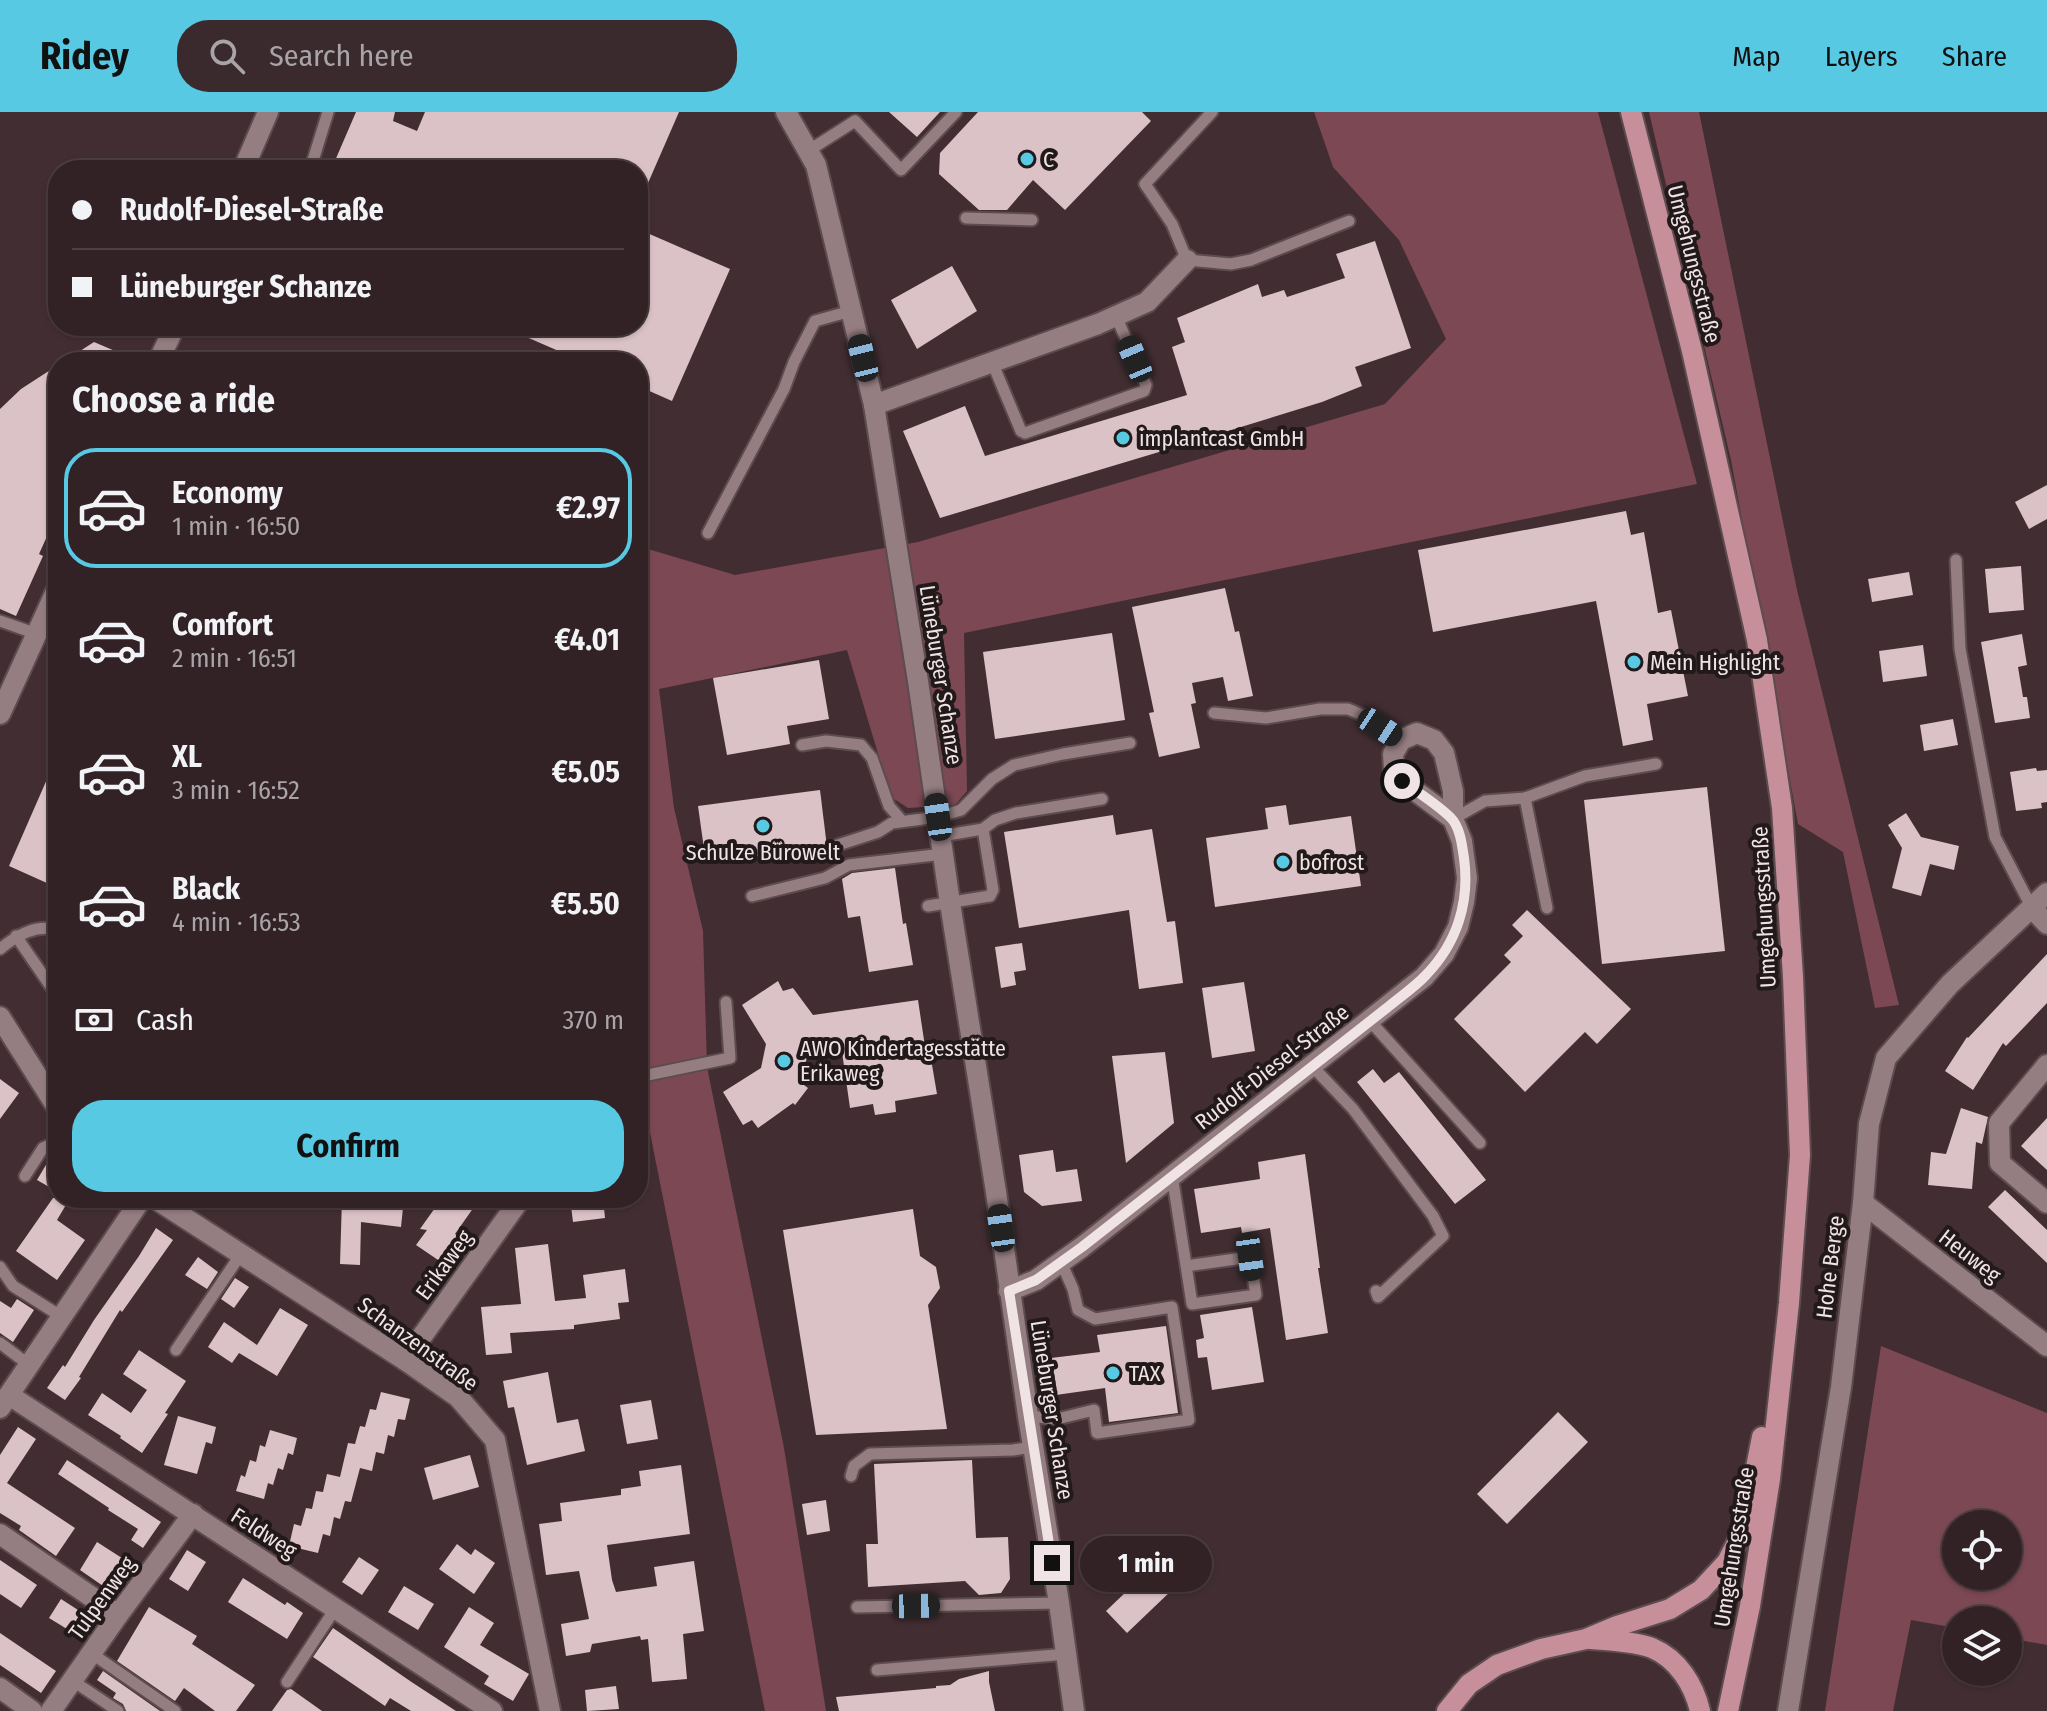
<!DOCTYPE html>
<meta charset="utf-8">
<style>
:root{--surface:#322226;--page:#3a2a2e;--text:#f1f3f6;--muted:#a8a4a7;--line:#4d3f43;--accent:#58c9e3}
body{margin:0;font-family:"Fira Sans Condensed",sans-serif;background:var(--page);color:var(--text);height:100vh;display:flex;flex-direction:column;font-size:30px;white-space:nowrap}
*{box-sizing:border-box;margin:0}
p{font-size:26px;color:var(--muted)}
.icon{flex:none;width:44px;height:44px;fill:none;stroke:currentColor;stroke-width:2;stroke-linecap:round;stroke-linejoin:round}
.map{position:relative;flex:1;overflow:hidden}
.sheet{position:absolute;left:48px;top:240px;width:600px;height:856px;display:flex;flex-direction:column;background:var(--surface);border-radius:32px;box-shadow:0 2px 6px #0004,0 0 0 2px var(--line)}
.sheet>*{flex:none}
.banner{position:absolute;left:48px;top:48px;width:600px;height:176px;border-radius:32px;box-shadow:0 2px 6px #0004,0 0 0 2px var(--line);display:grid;align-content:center;height:176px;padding:0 24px;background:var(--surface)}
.buttons{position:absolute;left:1942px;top:1398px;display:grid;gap:16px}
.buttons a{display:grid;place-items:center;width:80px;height:80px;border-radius:50%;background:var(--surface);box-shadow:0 2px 6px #0004,0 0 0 2px var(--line);font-size:40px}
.end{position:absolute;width:36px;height:36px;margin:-18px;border:10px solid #f0e3e5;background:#111;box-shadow:0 0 0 4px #111}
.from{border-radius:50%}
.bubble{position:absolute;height:56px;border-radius:28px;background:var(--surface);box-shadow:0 2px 6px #0004,0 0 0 2px var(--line);font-size:26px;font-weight:700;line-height:56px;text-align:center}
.car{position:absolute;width:24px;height:48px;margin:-24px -12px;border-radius:10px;box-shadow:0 0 6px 2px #0007;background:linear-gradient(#222 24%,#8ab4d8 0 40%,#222 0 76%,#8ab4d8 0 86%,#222 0)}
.banner b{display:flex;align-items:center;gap:28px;height:76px;font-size:30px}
.banner b+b{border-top:2px solid var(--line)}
.banner i{width:20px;height:20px;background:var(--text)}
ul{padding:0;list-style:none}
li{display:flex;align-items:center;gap:24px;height:120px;margin:0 16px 12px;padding:0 8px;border:4px solid transparent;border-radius:32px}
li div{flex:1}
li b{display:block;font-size:30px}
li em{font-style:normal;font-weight:700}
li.selected{border-color:var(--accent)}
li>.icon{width:72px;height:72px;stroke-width:1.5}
h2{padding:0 24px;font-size:36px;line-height:96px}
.pay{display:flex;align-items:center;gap:20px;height:88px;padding:0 24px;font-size:30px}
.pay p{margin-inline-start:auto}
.cta{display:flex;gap:16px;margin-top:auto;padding:16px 24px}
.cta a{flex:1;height:92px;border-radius:32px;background:var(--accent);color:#111;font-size:32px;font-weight:700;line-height:92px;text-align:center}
header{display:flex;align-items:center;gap:48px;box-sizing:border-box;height:112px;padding:0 40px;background:var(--accent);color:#111}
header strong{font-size:38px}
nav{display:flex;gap:44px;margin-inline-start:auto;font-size:28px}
.search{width:560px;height:72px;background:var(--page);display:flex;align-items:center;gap:20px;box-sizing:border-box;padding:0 28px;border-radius:32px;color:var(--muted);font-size:30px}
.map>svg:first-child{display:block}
.green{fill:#7c4853;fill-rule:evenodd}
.building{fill:#dbc2c6}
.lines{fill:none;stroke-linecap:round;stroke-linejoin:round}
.service-casing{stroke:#5c4b4f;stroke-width:15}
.minor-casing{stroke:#5c4b4f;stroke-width:24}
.tertiary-casing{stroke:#5c4b4f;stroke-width:24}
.primary-casing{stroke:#5c4b4f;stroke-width:24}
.service{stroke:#957e82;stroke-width:11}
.minor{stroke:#957e82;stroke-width:20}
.tertiary{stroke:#957e82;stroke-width:20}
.primary{stroke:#c68f9a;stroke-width:20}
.route{stroke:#f0e3e5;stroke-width:10}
.poi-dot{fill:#58c9e3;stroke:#22191b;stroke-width:3}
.labels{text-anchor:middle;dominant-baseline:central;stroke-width:8;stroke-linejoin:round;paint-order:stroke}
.poi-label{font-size:22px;fill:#f0e3e5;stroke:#22191b;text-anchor:start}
.street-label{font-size:22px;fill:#f0e3e5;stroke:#22191b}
</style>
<header>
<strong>Ridey</strong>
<div class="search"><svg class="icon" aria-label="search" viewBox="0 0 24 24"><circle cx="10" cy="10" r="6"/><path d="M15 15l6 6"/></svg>Search here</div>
<nav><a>Map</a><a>Layers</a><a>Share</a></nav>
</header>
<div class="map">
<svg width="2047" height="1599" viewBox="0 0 2047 1599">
<rect width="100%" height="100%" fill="#422e32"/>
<g class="green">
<path d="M1314,0h284l99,372 -733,149 3,158 -12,14 -47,3 -17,-11 -44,-147 -188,39 15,119 29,123 4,136 77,381 42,263h-61l-127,-639v-526l97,29 183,-33 467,-138 61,-65 -47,-99 -66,-73z"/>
<path d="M1649,0h50l98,478 102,415 -24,3 -32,-156 -45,-28 -67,-364z"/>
<path d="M1881,1234l166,67v232l-39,-7v-18h-52v8l-45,-8 -18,91h-68zM1956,1412h52v52h-52z"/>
</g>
<g class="building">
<path d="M356,0h39l-2,9 24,10 8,-19h254l-41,94v-36h-307z"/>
<path d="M889,0h51l-23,25z"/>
<path d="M978,0h164l9,9 -86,89 -32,-30 -26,30h-28l-40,-36 1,-21z"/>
<path d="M638,117l92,40 -58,132 -34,-15v-24h-54l-83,-36h137z"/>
<path d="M1375,129l36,107 -56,19 7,19 -40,16 -143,44 -239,72 -37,-87 62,-25 20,50 202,-61 -15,-48 13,-5 -8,-24 81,-34 4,13 22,-7 3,7 58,-19 -9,-24z"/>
<path d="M952,154l25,45 -60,38 -26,-49z"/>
<path d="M94,230l7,3 40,17h-78z"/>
<path d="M58,253v147l-19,42 4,2 -27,60 -16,-7v-200l21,-20z"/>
<path d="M2047,373v34l-18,10 -14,-27z"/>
<path d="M1626,399l5,24 13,-3 14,81 13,-3 17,86 -41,8 6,36 -30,6 -27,-145 -163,31 -15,-82z"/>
<path d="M2021,454l3,44 -35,3 -4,-44z"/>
<path d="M1909,460l4,23 -41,7 -4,-23z"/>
<path d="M1225,476l10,44 4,-1 14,65 -25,5 -5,-24 -31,6 4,20 -5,1 9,44 -41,9 -10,-44 5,-1 -22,-105z"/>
<path d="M1112,521l13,87 -130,19 -12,-87z"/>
<path d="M2022,522l5,31 -9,2 5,30h4l3,21 -35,5 -14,-81z"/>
<path d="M1923,533l4,31 -44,6 -4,-31z"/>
<path d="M819,548l10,59 -42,7 3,18 -63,11 -14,-77z"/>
<path d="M1953,607l5,26 -34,6 -4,-26z"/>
<path d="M58,642v134l-49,-22z"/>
<path d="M2036,656l1,3 10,-1v32l-6,1 1,5 -26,3 -6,-39z"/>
<path d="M1707,675l18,164 -123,13 -18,-164z"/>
<path d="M820,678l7,57 -121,16 -8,-57z"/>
<path d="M1286,693l3,20 62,-9 10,70 -146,21 -9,-69 62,-9 -3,-21z"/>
<path d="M1906,701l15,24 38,9 -5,24 -24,-6 -9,32 -29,-8 10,-40 -14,-23z"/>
<path d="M1113,703l3,20 36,-6 15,93 8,-1 8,62 -44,6 -10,-79 -110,18 -15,-96z"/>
<path d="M895,756l8,56 3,-1 7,42 -44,7 -9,-56 -12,2 -6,-39 10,-6z"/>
<path d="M1527,798l104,99 -34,35 -12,-12 -60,60 -71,-73 57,-57 -7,-7 19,-19 -11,-11z"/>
<path d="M1022,831l4,27 -12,2 2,13 -15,3 -6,-41z"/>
<path d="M2047,842v49l-41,43 -3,-3 -30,47 -28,-19 22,-34 1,1z"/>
<path d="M778,869l5,10 10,-3 20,27 105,-15 9,60 4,-1 6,35 -42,7 1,11 -21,3 -2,-11 -23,4 -8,-56 -34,2 -8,28 8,6 -13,17 -2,-2 -35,25 -6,-8 -9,5 -20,-33 38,-24 5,-24 -24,-39z"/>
<path d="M1244,870l11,69 -43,7 -10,-70z"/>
<path d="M1165,940l9,71 -48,40 -14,-107z"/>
<path d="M1373,957l11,14 15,-11 87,108 -31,24 -98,-122z"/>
<path d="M0,967l19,14 -19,26z"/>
<path d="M1961,996l27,9 -6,27 -6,-2 -4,47 -44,-4 3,-33 15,2z"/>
<path d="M2047,1006v52l-26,-24z"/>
<path d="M58,1038v42l-21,-12 16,-27z"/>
<path d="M1053,1038l3,22 21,-3 5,32 -40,5 -18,-14 -5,-37z"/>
<path d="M1305,1042l15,114h-2l10,65 -42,7 -16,-112 -28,5 -1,-6 -40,6 -7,-44 66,-10 -2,-17z"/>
<path d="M2005,1078l42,40v33l-59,-56z"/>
<path d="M53,1086h17l-13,22 28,20 -28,40 -41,-29z"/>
<path d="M342,1086h62l-3,29 -40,-5 -1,43 -20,-1z"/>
<path d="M442,1086h32l-5,6 5,3 -19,27 4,2 -18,26 -25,-17 11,-15 -7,-1z"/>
<path d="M570,1086h33l2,20 -32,4z"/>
<path d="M913,1097l7,47 16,11 4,21 -12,17 19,124 -131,6 -33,-205z"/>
<path d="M156,1116l17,12 -51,72 -2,-2 -41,67 2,1 -16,22 -18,-12 16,-23 2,2 29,-47 45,-64z"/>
<path d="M548,1132l7,57 31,-3 -3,-23 42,-6 4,33 -11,1 2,16 -46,6v4l-64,4 2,20 -26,2 -5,-48 40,-3 -6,-56z"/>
<path d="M198,1145l20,15 -11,17 -22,-14z"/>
<path d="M235,1166l14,9 -15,21 -13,-9z"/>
<path d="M17,1187l17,11 -21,32 -13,-9v-32l11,7z"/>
<path d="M1252,1195l12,75 -52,8 -5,-33 -9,1 -2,-18 8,-2 -4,-23z"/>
<path d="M280,1196l28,17 -31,51 -38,-23 -7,10 -24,-16 16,-25 33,23z"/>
<path d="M1166,1214l12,87 -69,9 -4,-34 -49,7 -5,-37 49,-6 -3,-17z"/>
<path d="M139,1238l47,31 -21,32 3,1 -26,39 -22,-15 1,-2 -33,-21 14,-22 29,20 16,-23 -24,-16z"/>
<path d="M548,1260l9,51 21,-4 7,32 -58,14 -13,-58 -6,1 -5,-27z"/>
<path d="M381,1280l29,7 -5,21 -7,-1 -4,18 -6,-2 -4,19 -8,-2 -4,19 -12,-3 -9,34 -6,-1 -5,18 -6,-2 -4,19 -7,-2 -5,19 -29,-7 5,-22 7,2 5,-18 6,1 4,-18 7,1 4,-18 13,3 8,-34 7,1 5,-18 5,1 5,-18 6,1z"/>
<path d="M651,1288l7,39 -31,5 -7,-39z"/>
<path d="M1558,1300l30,30 -81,82 -30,-30z"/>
<path d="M178,1304l38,11 -4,17 -6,-2 -9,32 -33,-9z"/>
<path d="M18,1315l18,12 -29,44 68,45 -19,28 -37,-26 2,-4 -21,-13v-58z"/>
<path d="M270,1318l27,8 -4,17 -5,-2 -5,17 -5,-2 -5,17 -5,-2 -4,16 -28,-8 5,-16 4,2 5,-17 6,2 4,-17 5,2z"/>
<path d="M470,1343l9,32 -46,13 -9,-32z"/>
<path d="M67,1348l94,62 -18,26 -12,-8 7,-11 -30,-19 1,-2 -51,-34z"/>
<path d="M972,1348l4,78 32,-1 2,42 -9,14 -22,2 -14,-14 -97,6 -2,-43h12l-4,-80z"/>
<path d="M681,1353l9,69 -83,11 5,35 4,12 41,-6 -3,-19 40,-6 10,70 -21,3 4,45 -35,3 -4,-43 -7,1 -1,-4 -48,8 -2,8 -24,4 -5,-32 28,-5 -10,-48 -33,4 -7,-51 23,-3 -2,-18 61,-8v-6l20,-3 -2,-15z"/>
<path d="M826,1388l4,31 -23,4 -5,-31z"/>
<path d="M97,1430l28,18 -19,28 -26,-18z"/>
<path d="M457,1432l14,11 4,-6 20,14 -21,31 -35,-25z"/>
<path d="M1174,1434l21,22 -68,65 -21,-22z"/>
<path d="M187,1438l19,12 -18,29 -19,-12z"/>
<path d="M359,1445l20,13 -17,25 -20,-13z"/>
<path d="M0,1448l37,25 -16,23 -21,-14z"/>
<path d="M243,1466l42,27 2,-3 16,11 -16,26 -59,-37z"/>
<path d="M404,1474l30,18 -16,26 -30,-18z"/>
<path d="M61,1487l31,20 -12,18 -31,-19z"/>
<path d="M149,1495l48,29 -5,8 63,41 -19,26h-21l-31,-23 -9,13 -58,-40z"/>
<path d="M469,1495l25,16 -14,22 49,29 -16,27 -29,-17 5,-8 -45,-29z"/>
<path d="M333,1516l80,55 43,28h-45l-21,-13 -5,8 -72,-49z"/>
<path d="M0,1521l56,38 -15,22 -41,-28z"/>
<path d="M103,1559l57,40h-34l-3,-7 -10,-6 3,-5 -19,-13z"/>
<path d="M989,1559v11l6,29h-156l-3,-14 100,-9v-2l14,-1 9,-6z"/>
<path d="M616,1574l3,23 -32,2 -2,-21z"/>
<path d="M291,1577l31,22h-50l15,-21z"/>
</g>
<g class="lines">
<defs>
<g id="service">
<path d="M1212,0l-67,72 27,40 15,36 44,4 20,-4 98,-39"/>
<path d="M808,39l47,-30 46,49 55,-58"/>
<path d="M310,58l18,-58"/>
<path d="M966,106l66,2"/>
<path d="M992,250l29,69 4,2 119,-42 2,-6 -30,-69"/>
<path d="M708,421l76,-144 10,-27 21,-41 36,-10"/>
<path d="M1956,448l4,89 35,188 37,71"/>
<path d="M0,509l37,13"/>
<path d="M1214,601l52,5 54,-9h28l24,10 29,21"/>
<path d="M802,633l24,-4 35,4 11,13 17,48 13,15"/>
<path d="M1525,686l22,110"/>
<path d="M1453,707l32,-18 40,-3 60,-22 71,-12"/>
<path d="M941,724l42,-7 12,-9 21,-7 86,-14"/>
<path d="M838,733l40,-13 14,-9 46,-6 23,-7 31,-31 22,-14 49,-11 67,-11"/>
<path d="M752,784l73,-18 24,-13 94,-11"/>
<path d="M928,794l62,-10 3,-6 -10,-61"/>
<path d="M16,824l42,61"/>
<path d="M0,837c17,-14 36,-25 58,-19"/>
<path d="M1370,909l110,122"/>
<path d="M1313,955l40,42 80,107 10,20 -65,61 -2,-6"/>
<path d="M638,965l92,-19 -4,-56"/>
<path d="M1172,1063l20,129 64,-9 -6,-38 -64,9"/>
<path d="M25,1064l18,-28 15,-7"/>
<path d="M0,1155l13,19 49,31"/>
<path d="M0,1231l29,22"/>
<path d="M176,1238l65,-96"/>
<path d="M1028,1304l29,3 37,-9 3,23 92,-13 -17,-113 -77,12 -17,-9 -5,-21 -12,-27"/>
<path d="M851,1364l3,-10 16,-12 143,-4 20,-3"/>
<path d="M857,1495l202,-4"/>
<path d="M91,1541l84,58"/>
<path d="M877,1558l190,-16"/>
<path d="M73,1569l45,30"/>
<path d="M287,1570l48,-73"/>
</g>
<g id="minor">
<path d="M243,58l25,-58"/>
<path d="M158,250l17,-36"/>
<path d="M874,293l224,-81 49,-22 40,-42"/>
<path d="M0,602l58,-127"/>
<path d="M2032,796l15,16"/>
<path d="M0,905l58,92"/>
<path d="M2047,953l-48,58 1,40 47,40"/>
<path d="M154,1086l251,162 53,37 37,43 55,271"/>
<path d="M1863,1091l184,143"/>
<path d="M1009,1179l27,-11 46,-33 342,-270 20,-23 14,-27 6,-25 3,-24 -5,-37 -9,-22v-28l-9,-38 -10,-13 -17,-7 -16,7 -8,14 1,16 8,11 51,38"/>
<path d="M405,1248l116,-162"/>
<path d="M9,1283l483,316"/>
<path d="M0,1296l142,-210"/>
<path d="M0,1422l118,81"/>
<path d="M0,1576l32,23"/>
<path d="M51,1599l67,-96 75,-101"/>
<path d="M1788,1599l53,-324 22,-184 6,-79 17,-66 64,-74 97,-91"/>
</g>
<path id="tertiary" d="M786,0l30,53 58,240 44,276 32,222 46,289 32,224 31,187 15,108"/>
<g id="primary">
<path d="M1631,0l61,239 65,289 25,168 11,169 7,178 -11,148 -19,176 -20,127 -22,105"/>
<path d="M1590,1527c17,1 47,3 62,9 26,11 42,37 48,63"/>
<path d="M1447,1599l22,-27 28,-19 44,-16 45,-10 31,-13 53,-17 31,-19 26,-28 17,-33 18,-92"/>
</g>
</defs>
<use href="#service" class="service-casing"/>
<use href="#minor" class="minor-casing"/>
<use href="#tertiary" class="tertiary-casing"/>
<use href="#primary" class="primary-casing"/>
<use href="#service" class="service"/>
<use href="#minor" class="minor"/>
<use href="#tertiary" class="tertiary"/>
<use href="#primary" class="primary"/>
</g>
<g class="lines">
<path class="route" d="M1052,1451l-43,-272 27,-11 46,-33 306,-240c13,-11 27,-20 38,-32 31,-32 44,-73 38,-117 -2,-13 -4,-31 -13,-40 -14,-14 -34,-26 -49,-37"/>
</g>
<g class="poi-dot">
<circle cx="1027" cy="47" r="8"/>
<circle cx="1123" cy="326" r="8"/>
<circle cx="1634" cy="550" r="8"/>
<circle cx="763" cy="714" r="8"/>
<circle cx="1283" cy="750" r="8"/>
<circle cx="784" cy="949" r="8"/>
<circle cx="1113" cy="1261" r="8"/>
</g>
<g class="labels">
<g class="poi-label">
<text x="1043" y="47">C</text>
<text x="1139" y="326">implantcast GmbH</text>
<text x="1650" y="550">Mein Highlight</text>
<text x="763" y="740" text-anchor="middle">Schulze Bürowelt</text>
<text x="1299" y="750">bofrost</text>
<text x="800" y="936">AWO Kindertagesstätte<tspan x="800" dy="25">Erikaweg</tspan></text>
<text x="1129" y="1261">TAX</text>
</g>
<g class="street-label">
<text transform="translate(1694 152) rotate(76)">Umgehungsstraße</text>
<text transform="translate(941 563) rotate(81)">Lüneburger Schanze</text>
<text transform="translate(1764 795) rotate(-93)">Umgehungsstraße</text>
<text transform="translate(1272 955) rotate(-38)">Rudolf-Diesel-Straße</text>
<text transform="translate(1970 1144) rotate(38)">Heuweg</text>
<text transform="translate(444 1153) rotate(-54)">Erikaweg</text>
<text transform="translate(1830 1155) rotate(-83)">Hohe Berge</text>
<text transform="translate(418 1232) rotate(36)">Schanzenstraße</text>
<text transform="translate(1052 1298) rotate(81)">Lüneburger Schanze</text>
<text transform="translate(264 1421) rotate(33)">Feldweg</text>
<text transform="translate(1734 1435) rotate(-81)">Umgehungsstraße</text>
<text transform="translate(102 1486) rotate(-54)">Tulpenweg</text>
</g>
</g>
</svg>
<div class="buttons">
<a><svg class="icon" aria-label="locate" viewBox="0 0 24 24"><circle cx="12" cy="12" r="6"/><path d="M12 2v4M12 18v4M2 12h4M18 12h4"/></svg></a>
<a><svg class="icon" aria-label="layers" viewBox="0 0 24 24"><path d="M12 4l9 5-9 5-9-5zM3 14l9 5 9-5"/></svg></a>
</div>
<i class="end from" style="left:1402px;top:669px"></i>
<i class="end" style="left:1052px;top:1451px"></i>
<div class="bubble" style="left:1080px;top:1424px;width:132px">1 min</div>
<i class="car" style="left:863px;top:246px;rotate:346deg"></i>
<i class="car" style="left:1135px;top:247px;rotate:337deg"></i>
<i class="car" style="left:1380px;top:615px;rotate:123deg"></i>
<i class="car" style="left:938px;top:705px;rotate:352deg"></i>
<i class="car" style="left:1001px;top:1116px;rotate:352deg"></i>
<i class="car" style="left:1250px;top:1145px;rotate:172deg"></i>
<i class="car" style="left:916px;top:1494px;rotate:89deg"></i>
<div class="banner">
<b><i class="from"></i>Rudolf-Diesel-Straße</b>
<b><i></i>Lüneburger Schanze</b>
</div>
<section class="sheet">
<h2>Choose a ride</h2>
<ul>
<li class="selected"><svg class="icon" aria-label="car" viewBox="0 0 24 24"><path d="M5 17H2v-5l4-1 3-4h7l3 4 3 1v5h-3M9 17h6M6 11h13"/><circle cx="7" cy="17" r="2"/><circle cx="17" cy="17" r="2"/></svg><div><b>Economy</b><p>1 min · 16:50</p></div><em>€2.97</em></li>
<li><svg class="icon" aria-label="car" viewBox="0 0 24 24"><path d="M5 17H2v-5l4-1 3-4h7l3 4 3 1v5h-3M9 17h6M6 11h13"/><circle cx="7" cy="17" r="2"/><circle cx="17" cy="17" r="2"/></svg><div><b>Comfort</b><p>2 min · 16:51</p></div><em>€4.01</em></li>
<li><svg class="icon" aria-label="car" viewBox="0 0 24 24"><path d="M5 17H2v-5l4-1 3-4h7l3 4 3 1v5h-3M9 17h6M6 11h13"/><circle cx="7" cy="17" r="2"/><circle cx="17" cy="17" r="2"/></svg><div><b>XL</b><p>3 min · 16:52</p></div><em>€5.05</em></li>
<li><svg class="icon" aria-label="car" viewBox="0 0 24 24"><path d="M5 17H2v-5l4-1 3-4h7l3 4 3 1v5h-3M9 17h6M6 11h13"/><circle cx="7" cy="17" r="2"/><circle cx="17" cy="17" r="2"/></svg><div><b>Black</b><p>4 min · 16:53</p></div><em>€5.50</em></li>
</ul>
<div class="pay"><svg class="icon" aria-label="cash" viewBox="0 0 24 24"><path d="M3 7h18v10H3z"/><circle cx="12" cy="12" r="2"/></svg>Cash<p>370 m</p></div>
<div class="cta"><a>Confirm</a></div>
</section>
</div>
